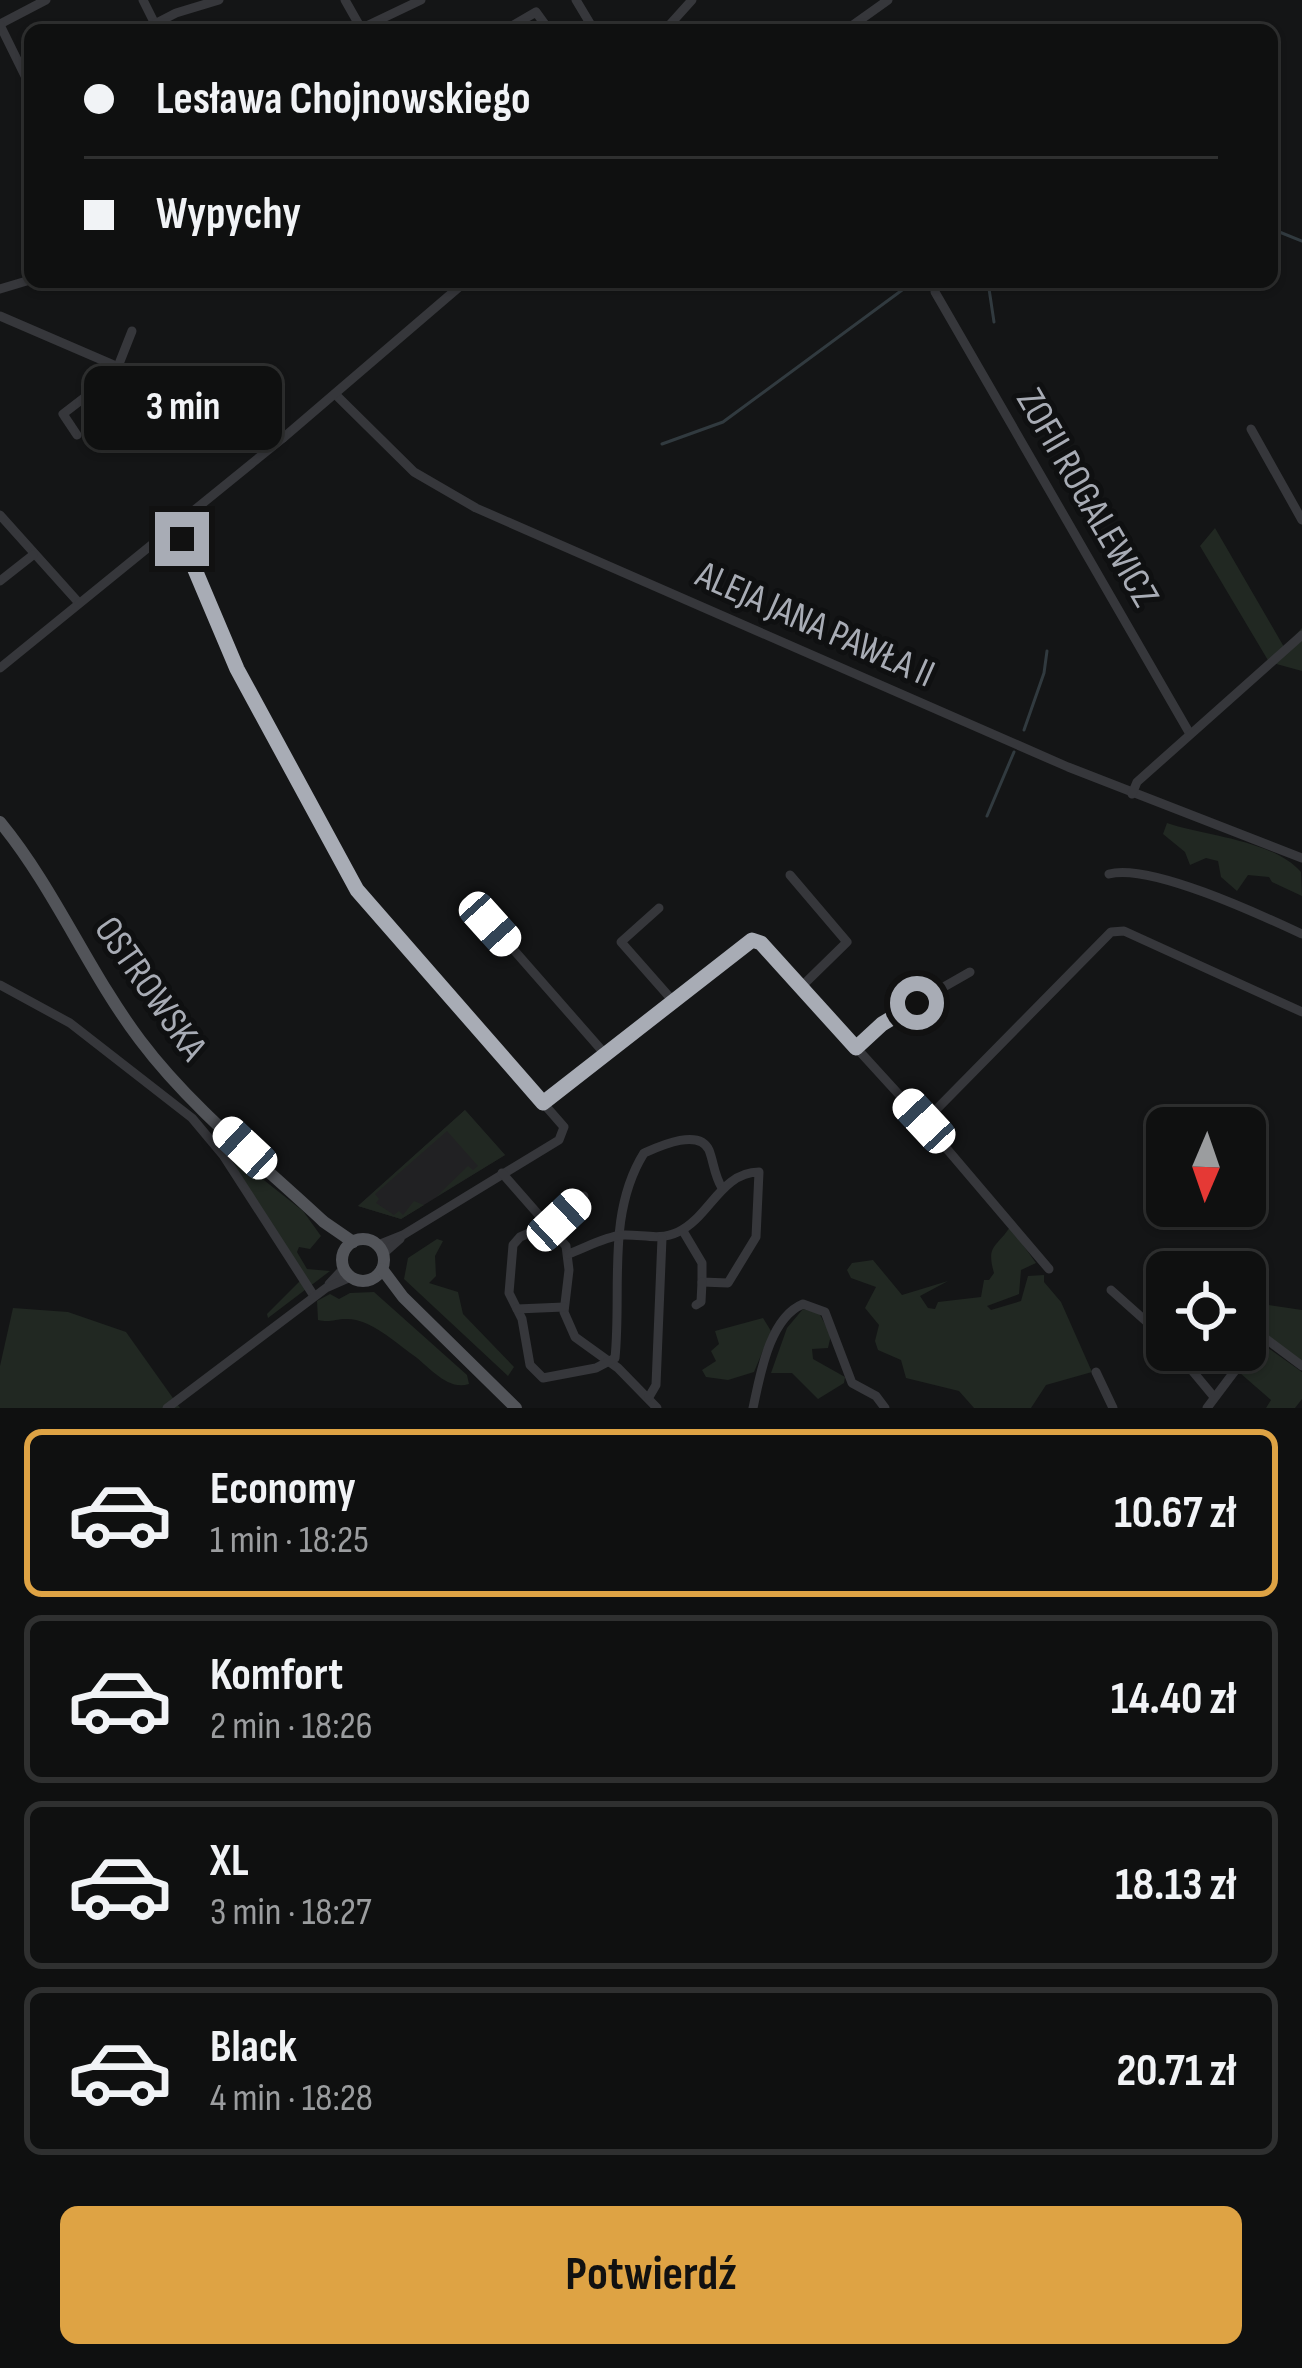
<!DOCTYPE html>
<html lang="pl">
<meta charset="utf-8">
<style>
:root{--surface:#0f1010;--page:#1d1e1e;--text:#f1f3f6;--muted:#9b9d9f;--line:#2f3030;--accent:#dea344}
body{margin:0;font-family:"Sofia Sans Condensed",sans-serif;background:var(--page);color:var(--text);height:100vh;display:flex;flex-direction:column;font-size:45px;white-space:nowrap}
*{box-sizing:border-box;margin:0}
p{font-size:39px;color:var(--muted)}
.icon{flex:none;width:66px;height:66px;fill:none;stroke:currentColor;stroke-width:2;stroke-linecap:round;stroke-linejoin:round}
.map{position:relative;height:1408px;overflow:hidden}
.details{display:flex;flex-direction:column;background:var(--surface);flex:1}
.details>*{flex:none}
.top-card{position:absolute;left:24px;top:24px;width:1254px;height:264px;border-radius:18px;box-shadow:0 3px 9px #0004,0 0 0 3px var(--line);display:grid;align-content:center;height:264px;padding:0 60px;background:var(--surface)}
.needle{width:78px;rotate:182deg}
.tools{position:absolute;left:1146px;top:1107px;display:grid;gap:24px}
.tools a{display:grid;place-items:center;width:120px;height:120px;border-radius:18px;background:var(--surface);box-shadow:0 3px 9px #0004,0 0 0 3px var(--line);font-size:60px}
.end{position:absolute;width:54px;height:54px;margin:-27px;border:15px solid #a8acb5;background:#111;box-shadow:0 0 0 6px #111}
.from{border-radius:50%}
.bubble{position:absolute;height:84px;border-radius:18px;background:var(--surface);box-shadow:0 3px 9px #0004,0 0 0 3px var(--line);font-size:39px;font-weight:700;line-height:84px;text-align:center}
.car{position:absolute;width:36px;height:72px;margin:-36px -18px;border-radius:15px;box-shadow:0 0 9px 3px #0007;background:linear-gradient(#fff 24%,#345 0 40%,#fff 0 76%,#345 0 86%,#fff 0)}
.top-card b{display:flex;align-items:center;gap:42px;height:114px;font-size:45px}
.top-card b+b{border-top:3px solid var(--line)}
.top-card i{width:30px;height:30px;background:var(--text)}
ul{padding:21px 0 0;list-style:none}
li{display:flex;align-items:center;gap:36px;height:168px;margin:0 24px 18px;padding:0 36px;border:6px solid var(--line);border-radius:18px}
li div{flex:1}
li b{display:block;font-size:45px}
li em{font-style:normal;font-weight:700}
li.current{border-color:var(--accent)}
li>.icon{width:108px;height:108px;stroke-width:1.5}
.button{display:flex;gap:24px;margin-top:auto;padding:24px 60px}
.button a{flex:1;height:138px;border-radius:18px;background:var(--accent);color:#111;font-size:48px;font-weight:700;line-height:138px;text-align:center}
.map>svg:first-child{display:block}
.built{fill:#212123}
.green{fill:#212822}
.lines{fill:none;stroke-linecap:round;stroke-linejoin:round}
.stream{stroke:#313a3f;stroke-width:3}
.minor{stroke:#36373b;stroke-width:9}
.major{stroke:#525459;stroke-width:12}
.route{stroke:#a8acb5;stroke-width:15}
.labels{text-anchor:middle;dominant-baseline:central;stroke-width:10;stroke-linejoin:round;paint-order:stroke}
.street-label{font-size:39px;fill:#a8acb5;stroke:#0f1011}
</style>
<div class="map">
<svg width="1302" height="1408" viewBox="0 0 1302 1408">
<rect width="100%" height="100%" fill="#141516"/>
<path class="built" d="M465,1110l40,45 -104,64 -43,-13z"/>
<g class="green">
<path d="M1215,528l69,119 18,-19v43l-33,-9 -69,-116z"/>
<path d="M1167,823c38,13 106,17 134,49l1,24 -30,-14 -3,-5 -21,-2 -11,16 -16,-14 -3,-16 -12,-3 -16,7 -5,-13 -22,-18z"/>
<path d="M465,1110l40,45 -69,42 32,-31 5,4 5,-4 -31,-35 -72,63 4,5 -3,4 18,12 5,-4 4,4 11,-14 10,4 -23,14 -43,-13z"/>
<path d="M232,1155l71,56 18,25 -11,13 -11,-2 -2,5 10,17 23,2 -62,47 -1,-4 33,-33 -72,-121z"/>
<path d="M1010,1227l26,36 -15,7 -2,24 -32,12 4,4 30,-9 7,-25 16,-1v7l17,20 31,70 -46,13 -15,23h-57l-15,-17 -53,-13 -5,-18 -23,-10 -3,-9 4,-16 -14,-17 11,-21 -25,-9 -4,-8 5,-7 21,-3 29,35 46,-14 -28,15 8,12 7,1 3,-7 43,-5 3,-17h5l5,-7c-8,-28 2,-25 16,-46z"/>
<path d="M437,1239l6,2 -8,15 1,20 -7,7 29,9 5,22 51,53 -6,9 -104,-97 4,-21z"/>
<path d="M374,1292l93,83 2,9c-22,7 -39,-17 -56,-29 -18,-13 -44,-37 -67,-36 -11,0 -16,4 -28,1l-1,-19 13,-7 9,5 11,-6z"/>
<path d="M1261,1304l41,6v51l-57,-40v-16z"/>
<path d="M13,1308l55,4 58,20 54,76h-180v-42z"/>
<path d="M803,1309l16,4 12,22 -3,13 -16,1 1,10 32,18 -1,6 -26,16 -26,-26h-21l16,-45z"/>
<path d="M763,1318l8,13 -17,41 -26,8 -22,-3 -4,-7 14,-9 -5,-10 8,-7 -4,-13z"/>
<path d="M1261,1343l41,29v27l-7,9h-29l5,-8 -31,-27 1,-7z"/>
</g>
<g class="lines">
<g class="stream">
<path d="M1272,229l30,12"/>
<path d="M988,282l6,40"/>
<path d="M662,444l61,-22 190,-140"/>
<path d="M1024,730l20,-57 3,-22"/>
<path d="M987,816l27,-64"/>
</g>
<g class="minor">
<path d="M143,0l12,24"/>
<path d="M345,0l17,30"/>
<path d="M576,0l18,30"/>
<path d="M0,24l46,-24"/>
<path d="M0,25l30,61"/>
<path d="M143,30l33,-17 43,-13"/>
<path d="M358,30l63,-30"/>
<path d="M505,30l31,-18 13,18"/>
<path d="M665,30l27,-30"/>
<path d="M846,30l42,-30"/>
<path d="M0,289l30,-9"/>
<path d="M935,292l255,442"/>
<path d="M0,316l283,122"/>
<path d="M335,394l79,78 62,36 592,259 234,91"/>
<path d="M1251,429l51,91"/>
<path d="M77,435l-14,-21 52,-40 17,-43"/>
<path d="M0,515l79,88"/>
<path d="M173,527l13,19 51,123 120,221 207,237 -5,13 -156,95 -25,10"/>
<path d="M0,581l33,-26"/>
<path d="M0,668l283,-230 182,-156"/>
<path d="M1132,794l5,-12 165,-147"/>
<path d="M1109,874c41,-11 152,41 193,60"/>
<path d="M790,875l57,67 -47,46"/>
<path d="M659,908l-38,34 52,59"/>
<path d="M491,924l114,130"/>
<path d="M0,985l70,38 122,95 31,37 91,141"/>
<path d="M855,1048l38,-32 77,-44"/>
<path d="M543,1103l203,-161 12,-2 166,182 125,147"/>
<path d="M924,1122l187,-190 13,-1 178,81"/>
<path d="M502,1173l64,73 3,24 -5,42 11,25 43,31 39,40"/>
<path d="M584,1196l-25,24 -39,17 -7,8 -4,48 13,26 8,46 13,13 53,-10 19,-10c7,-69 -9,-144 29,-205 16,-7 55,-25 65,-3 5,13 5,25 13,38"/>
<path d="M383,1254l17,-15"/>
<path d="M568,1254c17,-6 36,-17 54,-19 20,-1 37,6 56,-3 31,-14 43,-60 81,-60l-3,65 -28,46 -26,-1v-19l-19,-32"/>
<path d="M329,1284l15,-16"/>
<path d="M1111,1290l56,50"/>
<path d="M696,1305l5,-3 1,-20"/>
<path d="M517,1309l47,-2"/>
<path d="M1245,1323l57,43"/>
<path d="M1175,1350l39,47"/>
<path d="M1096,1372l17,36"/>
<path d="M649,1397l7,-12 6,-147"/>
<path d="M167,1408l159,-120 25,-11"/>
<path d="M753,1408c7,-32 16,-90 50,-104l22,8 27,71 24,13 9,12"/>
<path d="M1207,1408l54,-72"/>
</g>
<g class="major">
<path d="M0,822c55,67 88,149 140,218 51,68 122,124 184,182l29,20"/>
<circle cx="363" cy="1260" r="21"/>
<path d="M382,1269l21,28 113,111"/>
</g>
</g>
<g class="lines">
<path class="route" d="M182,539l55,130 120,221 186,213 209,-163 9,3 95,105 26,-24 35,-21"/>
</g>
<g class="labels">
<g class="street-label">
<text transform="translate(1087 498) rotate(60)">ZOFII ROGALEWICZ</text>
<text transform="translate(815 625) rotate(24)">ALEJA JANA PAWŁA II</text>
<text transform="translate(150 989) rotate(55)">OSTROWSKA</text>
</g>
</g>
</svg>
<div class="tools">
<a><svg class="needle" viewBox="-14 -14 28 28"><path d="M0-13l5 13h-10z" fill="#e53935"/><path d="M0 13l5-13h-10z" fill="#9b9d9f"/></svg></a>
<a><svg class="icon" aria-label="locate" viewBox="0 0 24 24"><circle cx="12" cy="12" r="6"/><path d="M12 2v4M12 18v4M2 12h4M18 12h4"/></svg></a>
</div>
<i class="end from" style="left:917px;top:1003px"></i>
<i class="end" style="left:182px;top:539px"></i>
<div class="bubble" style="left:84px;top:366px;width:198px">3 min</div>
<i class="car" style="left:490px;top:924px;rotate:138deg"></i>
<i class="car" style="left:924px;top:1121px;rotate:317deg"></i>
<i class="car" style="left:245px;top:1148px;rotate:313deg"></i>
<i class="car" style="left:559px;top:1220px;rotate:47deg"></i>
<div class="top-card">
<b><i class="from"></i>Lesława Chojnowskiego</b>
<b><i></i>Wypychy</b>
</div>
</div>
<section class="details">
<ul>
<li class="current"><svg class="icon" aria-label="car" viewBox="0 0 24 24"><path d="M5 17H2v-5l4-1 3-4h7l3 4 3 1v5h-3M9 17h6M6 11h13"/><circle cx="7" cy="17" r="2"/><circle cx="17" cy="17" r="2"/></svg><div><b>Economy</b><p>1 min · 18:25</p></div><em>10.67 zł</em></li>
<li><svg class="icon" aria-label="car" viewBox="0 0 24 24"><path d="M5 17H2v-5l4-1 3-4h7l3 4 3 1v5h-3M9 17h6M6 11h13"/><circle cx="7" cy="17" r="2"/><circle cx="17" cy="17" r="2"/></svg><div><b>Komfort</b><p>2 min · 18:26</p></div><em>14.40 zł</em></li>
<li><svg class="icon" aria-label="car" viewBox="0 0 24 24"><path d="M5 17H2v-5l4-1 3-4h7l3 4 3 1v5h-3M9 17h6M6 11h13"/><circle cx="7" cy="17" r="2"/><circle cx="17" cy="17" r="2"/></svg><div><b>XL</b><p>3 min · 18:27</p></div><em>18.13 zł</em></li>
<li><svg class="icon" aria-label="car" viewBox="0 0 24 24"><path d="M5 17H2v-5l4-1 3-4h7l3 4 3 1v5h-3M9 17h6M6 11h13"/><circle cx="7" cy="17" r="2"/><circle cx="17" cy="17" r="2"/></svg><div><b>Black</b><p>4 min · 18:28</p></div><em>20.71 zł</em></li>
</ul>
<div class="button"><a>Potwierdź</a></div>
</section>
